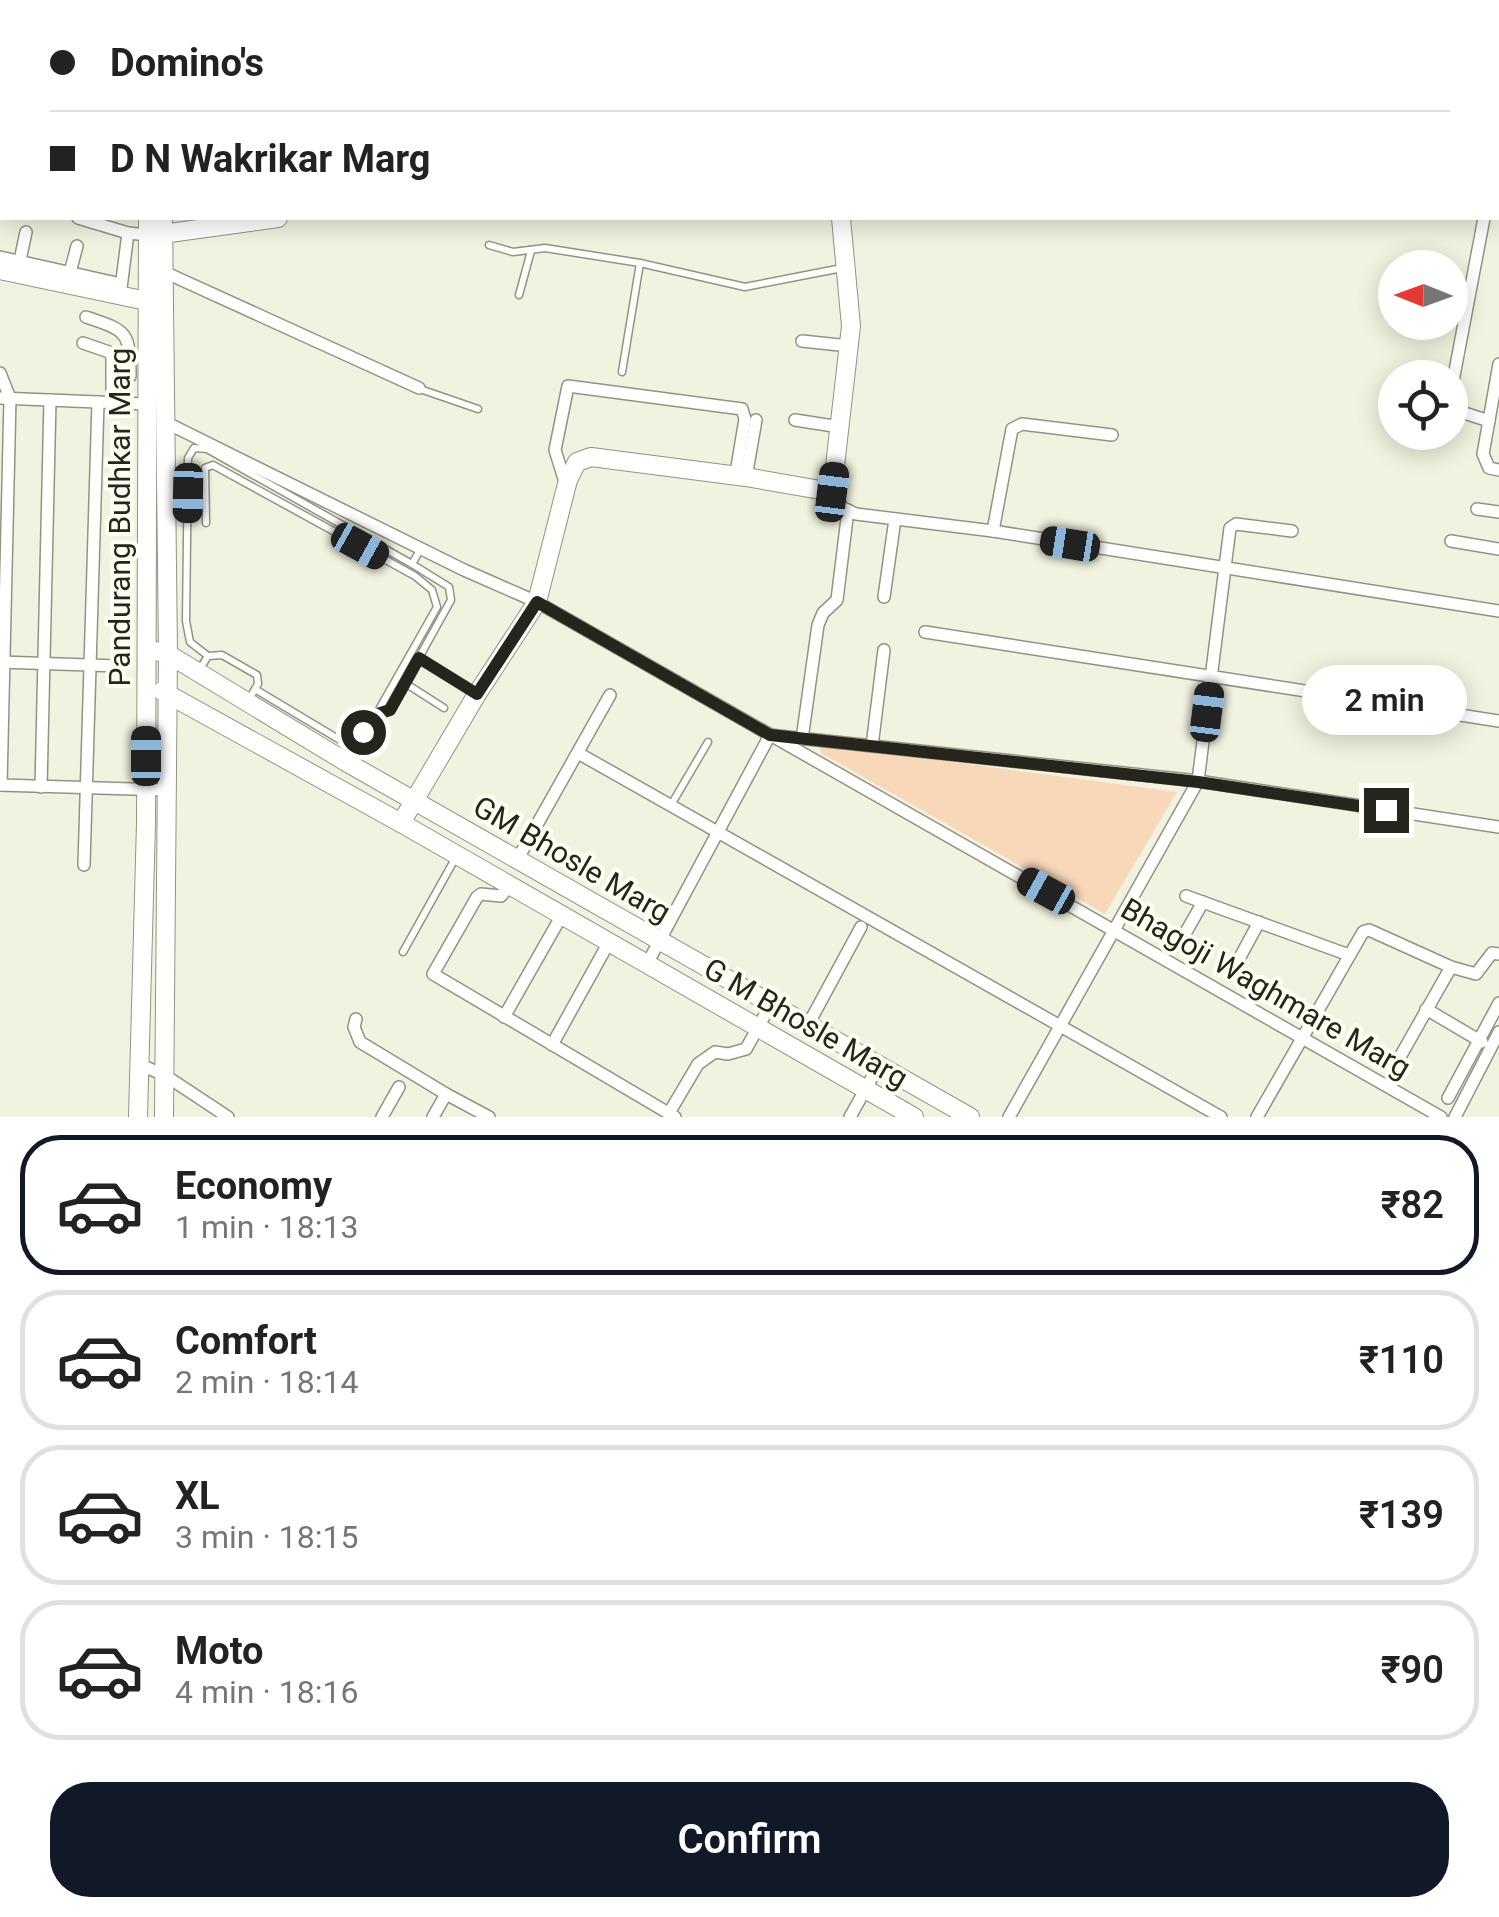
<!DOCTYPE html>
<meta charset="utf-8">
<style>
:root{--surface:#fff;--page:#f2f2f2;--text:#222;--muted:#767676;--line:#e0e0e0;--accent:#111827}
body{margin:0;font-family:Roboto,sans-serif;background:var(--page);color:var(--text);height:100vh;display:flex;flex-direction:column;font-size:38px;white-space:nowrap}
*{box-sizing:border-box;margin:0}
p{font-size:32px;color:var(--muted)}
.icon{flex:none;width:55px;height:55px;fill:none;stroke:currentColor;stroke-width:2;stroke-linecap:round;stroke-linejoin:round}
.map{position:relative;height:1117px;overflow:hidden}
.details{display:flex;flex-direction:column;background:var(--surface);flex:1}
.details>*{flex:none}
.hud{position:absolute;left:0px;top:0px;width:1500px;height:220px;box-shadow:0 5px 25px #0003;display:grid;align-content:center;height:220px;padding:0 50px;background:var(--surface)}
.needle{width:65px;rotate:271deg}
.tools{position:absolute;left:1378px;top:250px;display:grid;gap:20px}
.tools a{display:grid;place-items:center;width:90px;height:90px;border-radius:50%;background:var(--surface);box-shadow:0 5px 25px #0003;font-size:50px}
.end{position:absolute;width:45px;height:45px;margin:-22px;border:12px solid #25251e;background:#fff;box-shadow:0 0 0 5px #fff}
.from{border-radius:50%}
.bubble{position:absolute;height:70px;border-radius:35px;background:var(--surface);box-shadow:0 5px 25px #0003;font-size:32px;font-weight:600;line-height:70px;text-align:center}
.car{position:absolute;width:30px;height:60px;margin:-30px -15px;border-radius:12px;box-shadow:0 0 8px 2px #0007;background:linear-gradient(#222 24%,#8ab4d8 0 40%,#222 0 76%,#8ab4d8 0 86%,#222 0)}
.hud b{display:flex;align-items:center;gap:35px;height:95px;font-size:38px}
.hud b+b{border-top:2px solid var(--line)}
.hud i{width:25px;height:25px;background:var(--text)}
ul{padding:18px 0 0;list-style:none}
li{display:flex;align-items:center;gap:30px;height:140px;margin:0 20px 15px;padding:0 30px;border:5px solid var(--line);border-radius:40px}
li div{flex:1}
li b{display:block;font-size:38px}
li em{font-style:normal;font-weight:600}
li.current{border-color:var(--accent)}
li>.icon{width:90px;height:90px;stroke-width:1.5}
.cta{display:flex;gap:20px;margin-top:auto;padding:20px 50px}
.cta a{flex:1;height:115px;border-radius:40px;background:var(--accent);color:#fff;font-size:40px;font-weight:600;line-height:115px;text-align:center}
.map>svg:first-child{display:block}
.green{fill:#f9d8b9}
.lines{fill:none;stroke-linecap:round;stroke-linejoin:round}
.lane-casing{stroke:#949383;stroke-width:9}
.street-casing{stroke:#949383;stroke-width:14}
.secondary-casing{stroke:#949383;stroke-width:20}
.lane{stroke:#fff;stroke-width:6}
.street{stroke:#fff;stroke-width:11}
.secondary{stroke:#fff;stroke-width:18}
.route{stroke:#25251e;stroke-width:12}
.labels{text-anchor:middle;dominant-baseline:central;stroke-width:8;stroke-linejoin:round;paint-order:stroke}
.street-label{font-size:30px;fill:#25251e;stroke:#fffff4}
</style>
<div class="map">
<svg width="1499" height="1117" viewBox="0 0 1499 1117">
<rect width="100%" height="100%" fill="#f2f2e0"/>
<path class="green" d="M826,745l351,47 -72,122 -284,-161 -1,-6z"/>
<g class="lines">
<defs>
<g id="lane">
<path d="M0,100h2"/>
<path d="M489,245l24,7 32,-4 95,15 105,24 97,-19"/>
<path d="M519,295l12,-44"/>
<path d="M622,372l18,-109"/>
<path d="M420,389l58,20"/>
<path d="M206,523l-1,-55 8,-3 202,111 17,14 5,17 -60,106"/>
<path d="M208,656l-18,-14 -4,-21 2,-163 6,-10 13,1 205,115"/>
<path d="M419,659l57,35"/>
<path d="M198,672l10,-16 14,-1 35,20 1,9 -10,17"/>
<path d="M405,683l39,25"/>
<path d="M255,689l85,51"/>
<path d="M348,758l26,-43 16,-5 61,-110 -2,-13 -37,-23 8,-14"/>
<path d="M671,805l37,-63"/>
<path d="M403,952l53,-95"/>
</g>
<g id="street">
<path d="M910,0l2,2"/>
<path d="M951,0l2,2"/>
<path d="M993,0l1,2"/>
<path d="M1077,0v2"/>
<path d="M1252,0l8,2"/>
<path d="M375,2l1,-2"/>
<path d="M757,2v-2"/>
<path d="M868,2l3,-2"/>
<path d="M934,2l3,-2"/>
<path d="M1098,2l11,-2"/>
<path d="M0,197h2"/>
<path d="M78,218l50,15 20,2"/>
<path d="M0,257l121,27"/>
<path d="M19,265l7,-33"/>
<path d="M162,271l257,117"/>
<path d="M69,276l8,-30"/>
<path d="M121,288l7,-55"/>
<path d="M86,317c41,14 44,14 44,59l-17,3"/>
<path d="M802,341l47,5"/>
<path d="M83,343l26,9 3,5v45"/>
<path d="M1499,364l-16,90 6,14 10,2"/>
<path d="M0,373l10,25 -9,387"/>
<path d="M1450,397l34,-179"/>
<path d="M0,398l146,6"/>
<path d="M1450,399l5,11 34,11"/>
<path d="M795,420l45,7"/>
<path d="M167,423l297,147 73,32 904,515"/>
<path d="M746,477l10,-57"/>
<path d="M566,485l-11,-35 13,-64 174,23 3,10 -8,48"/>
<path d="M832,492l11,16 13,6 137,17 506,80"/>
<path d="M1477,509l22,3"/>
<path d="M993,531l19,-102 10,-5 90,11"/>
<path d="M1451,541l48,8"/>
<path d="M884,597l11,-78"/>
<path d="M925,632l574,89"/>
<path d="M0,662l118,4"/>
<path d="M802,739l16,-114 5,-12 14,-13 11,-90"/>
<path d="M872,746l12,-96"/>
<path d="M578,753l643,364"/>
<path d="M0,785l166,5"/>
<path d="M41,787l9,-387"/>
<path d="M517,860l93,-165"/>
<path d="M84,865l14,-463"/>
<path d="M510,885l-9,11 -20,-2 -4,3 -44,77 242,143"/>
<path d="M1186,896l163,59"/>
<path d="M1178,946l25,-44"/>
<path d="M647,964l123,-229 428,46 301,46"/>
<path d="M1451,967l25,7 16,-21 7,1"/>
<path d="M1232,972l27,-50"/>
<path d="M1426,1009l56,33"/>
<path d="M504,1017l58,-102"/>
<path d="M356,1019l-2,8 6,15 86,52"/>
<path d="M808,1025l53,-98"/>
<path d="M552,1045l57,-103"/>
<path d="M139,1064l27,12 62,41"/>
<path d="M1448,1098l51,-95"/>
<path d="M669,1113l29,-49 17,-12 13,2 18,-5 25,-45"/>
<path d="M382,1117l17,-30"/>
<path d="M433,1117l13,-23 43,23"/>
<path d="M850,1117l29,-52"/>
<path d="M1009,1117l189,-336 32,-253 6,-4 56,7"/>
<path d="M1257,1117l106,-185 6,-2 82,37 -59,104"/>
<path d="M1455,1117l44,-85"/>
</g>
<g id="secondary">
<path d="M148,2v-2"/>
<path d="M169,2v-2"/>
<path d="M973,2l3,-2"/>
<path d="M163,218l5,435 -4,464"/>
<path d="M155,235l123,-17"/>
<path d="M0,270l156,33"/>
<path d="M147,649l21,5 178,108 624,355"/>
<path d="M162,691l239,132 513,294"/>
<path d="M401,823l76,-129 60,-92 31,-122 9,-18 14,-5 155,20 86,15 19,-166 -10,-108"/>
<path d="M138,1117l8,-294 2,-605"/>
</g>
</defs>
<use href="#lane" class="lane-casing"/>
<use href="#street" class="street-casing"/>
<use href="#secondary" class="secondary-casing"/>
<use href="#lane" class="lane"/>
<use href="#street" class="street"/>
<use href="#secondary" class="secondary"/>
</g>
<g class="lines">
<path class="route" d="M363,732l11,-17 16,-5 29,-52 58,36 60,-92 233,133 428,47 188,28"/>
</g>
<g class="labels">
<g class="street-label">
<text transform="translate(119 517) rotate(-90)">Pandurang Budhkar Marg</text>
<text transform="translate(572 859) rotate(30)">GM Bhosle Marg</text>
<text transform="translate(1266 988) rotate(30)">Bhagoji Waghmare Marg</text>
<text transform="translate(806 1023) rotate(30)">G M Bhosle Marg</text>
</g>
</g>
</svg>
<div class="tools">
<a><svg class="needle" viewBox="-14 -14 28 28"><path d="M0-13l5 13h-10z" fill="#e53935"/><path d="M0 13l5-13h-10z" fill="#767676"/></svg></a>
<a><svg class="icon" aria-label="locate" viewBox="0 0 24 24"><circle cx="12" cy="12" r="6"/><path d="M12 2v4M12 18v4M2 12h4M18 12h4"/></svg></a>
</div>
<i class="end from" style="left:363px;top:732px"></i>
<i class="end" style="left:1386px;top:810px"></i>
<div class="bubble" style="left:1302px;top:665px;width:165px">2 min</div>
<i class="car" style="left:832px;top:492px;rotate:7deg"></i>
<i class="car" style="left:188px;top:493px;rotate:181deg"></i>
<i class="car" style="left:1070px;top:544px;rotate:279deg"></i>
<i class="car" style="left:360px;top:546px;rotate:119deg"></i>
<i class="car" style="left:1207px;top:712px;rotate:7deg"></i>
<i class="car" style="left:146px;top:756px;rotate:0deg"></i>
<i class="car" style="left:1046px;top:891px;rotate:299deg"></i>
<div class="hud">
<b><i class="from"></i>Domino's</b>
<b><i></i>D N Wakrikar Marg</b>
</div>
</div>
<section class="details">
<ul>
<li class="current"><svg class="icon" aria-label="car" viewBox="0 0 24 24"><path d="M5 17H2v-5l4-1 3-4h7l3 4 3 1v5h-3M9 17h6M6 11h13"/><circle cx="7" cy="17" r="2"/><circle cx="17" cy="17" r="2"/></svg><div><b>Economy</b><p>1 min · 18:13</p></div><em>₹82</em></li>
<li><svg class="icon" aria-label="car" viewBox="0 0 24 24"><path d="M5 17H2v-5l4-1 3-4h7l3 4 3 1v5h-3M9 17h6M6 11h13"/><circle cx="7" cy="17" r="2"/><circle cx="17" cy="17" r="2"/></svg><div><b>Comfort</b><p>2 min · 18:14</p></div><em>₹110</em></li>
<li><svg class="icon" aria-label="car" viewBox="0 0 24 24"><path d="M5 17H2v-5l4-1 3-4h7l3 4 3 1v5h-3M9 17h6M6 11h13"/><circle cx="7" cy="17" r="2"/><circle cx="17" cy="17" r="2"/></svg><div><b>XL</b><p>3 min · 18:15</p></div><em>₹139</em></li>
<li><svg class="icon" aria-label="car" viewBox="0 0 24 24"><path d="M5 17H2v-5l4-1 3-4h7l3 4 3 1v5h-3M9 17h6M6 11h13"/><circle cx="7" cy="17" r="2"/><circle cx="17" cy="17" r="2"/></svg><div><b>Moto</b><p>4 min · 18:16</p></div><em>₹90</em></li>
</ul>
<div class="cta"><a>Confirm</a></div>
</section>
